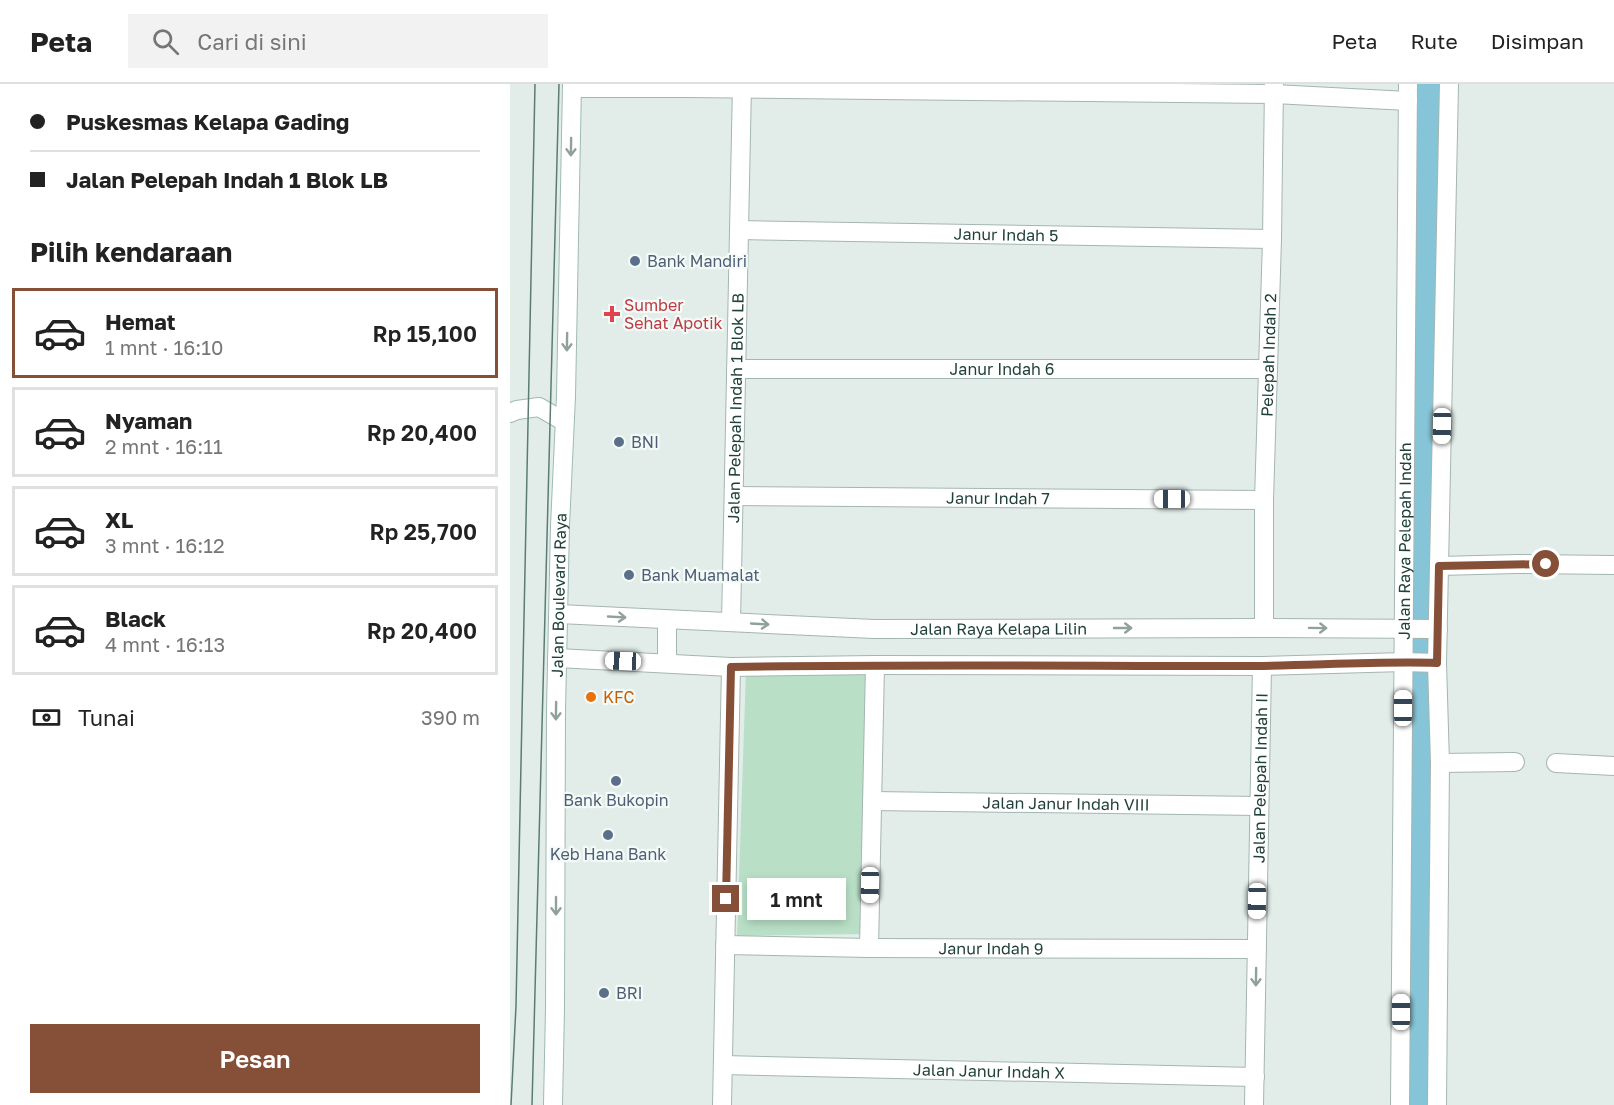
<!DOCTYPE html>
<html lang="id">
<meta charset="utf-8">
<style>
:root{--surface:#fff;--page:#f2f2f2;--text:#222;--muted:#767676;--line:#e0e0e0;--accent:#855037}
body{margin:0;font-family:"Golos Text",sans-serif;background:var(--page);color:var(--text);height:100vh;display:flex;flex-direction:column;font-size:22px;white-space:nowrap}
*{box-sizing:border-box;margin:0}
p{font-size:20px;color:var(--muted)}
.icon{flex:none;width:33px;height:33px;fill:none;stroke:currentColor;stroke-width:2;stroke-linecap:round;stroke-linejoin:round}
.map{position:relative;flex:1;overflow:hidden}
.drawer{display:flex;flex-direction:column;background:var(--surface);width:510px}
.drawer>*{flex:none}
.top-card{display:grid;align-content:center;height:132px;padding:0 30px;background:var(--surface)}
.end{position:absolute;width:27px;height:27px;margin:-14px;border:8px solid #855037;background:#fff;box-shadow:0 0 0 3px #fff}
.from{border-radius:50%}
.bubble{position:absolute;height:42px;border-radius:0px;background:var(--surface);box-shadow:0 3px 9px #0003;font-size:20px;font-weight:600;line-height:42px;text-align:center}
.car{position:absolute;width:18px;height:36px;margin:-18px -9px;border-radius:8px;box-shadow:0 0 4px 2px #0007;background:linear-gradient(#fff 24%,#345 0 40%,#fff 0 76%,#345 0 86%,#fff 0)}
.top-card b{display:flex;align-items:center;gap:21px;height:57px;font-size:22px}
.top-card b+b{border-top:2px solid var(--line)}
.top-card i{width:15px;height:15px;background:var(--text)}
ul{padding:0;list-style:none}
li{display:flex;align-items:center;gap:18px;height:90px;margin:0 12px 9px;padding:0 18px;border:3px solid var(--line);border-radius:0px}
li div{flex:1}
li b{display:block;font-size:22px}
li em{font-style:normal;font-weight:600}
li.current{border-color:var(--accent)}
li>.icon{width:54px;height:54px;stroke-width:1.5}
h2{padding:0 30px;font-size:27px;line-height:72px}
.pay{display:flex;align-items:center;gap:15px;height:66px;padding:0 30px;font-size:22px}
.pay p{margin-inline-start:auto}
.cta{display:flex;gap:12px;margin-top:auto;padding:12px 30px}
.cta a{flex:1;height:69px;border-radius:0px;background:var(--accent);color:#fff;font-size:24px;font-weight:600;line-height:69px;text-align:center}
header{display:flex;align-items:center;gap:36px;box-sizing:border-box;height:84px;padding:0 30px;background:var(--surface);border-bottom:2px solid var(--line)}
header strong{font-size:28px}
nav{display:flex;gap:33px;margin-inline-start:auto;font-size:21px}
.search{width:420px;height:54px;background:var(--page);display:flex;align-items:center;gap:15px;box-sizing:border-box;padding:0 21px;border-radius:0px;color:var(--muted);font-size:22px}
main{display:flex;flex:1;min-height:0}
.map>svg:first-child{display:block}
.park{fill:#b9e0c7}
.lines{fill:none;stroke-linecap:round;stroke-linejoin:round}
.river{stroke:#86c4d7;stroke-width:36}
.street-casing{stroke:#a4b6b1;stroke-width:20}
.secondary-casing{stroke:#9fbab3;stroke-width:20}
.street{stroke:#fff;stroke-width:18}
.secondary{stroke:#fff;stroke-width:18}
.tram{stroke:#5b7c75;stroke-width:1.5}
.oneway{stroke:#90a09c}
.route{stroke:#855037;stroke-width:8}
.service-dot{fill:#5c6f8a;stroke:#f3faf7;stroke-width:2}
.health-dot{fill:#e0444e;stroke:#f3faf7;stroke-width:2}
.food-dot{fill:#e8710a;stroke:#f3faf7;stroke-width:2}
.labels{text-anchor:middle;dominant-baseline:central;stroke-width:4.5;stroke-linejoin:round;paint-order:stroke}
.street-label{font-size:16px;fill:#20403a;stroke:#f3faf7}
.service-label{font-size:16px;fill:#4e5e75;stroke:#f3faf7;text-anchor:start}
.health-label{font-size:16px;fill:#be3a42;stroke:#f3faf7;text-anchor:start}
.food-label{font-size:16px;fill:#c56008;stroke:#f3faf7;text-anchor:start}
</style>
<header>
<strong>Peta</strong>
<div class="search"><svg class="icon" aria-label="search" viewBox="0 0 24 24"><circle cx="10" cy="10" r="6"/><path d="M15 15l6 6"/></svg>Cari di sini</div>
<nav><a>Peta</a><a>Rute</a><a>Disimpan</a></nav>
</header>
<main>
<section class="drawer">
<div class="top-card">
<b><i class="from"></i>Puskesmas Kelapa Gading</b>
<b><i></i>Jalan Pelepah Indah 1 Blok LB</b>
</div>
<h2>Pilih kendaraan</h2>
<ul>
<li class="current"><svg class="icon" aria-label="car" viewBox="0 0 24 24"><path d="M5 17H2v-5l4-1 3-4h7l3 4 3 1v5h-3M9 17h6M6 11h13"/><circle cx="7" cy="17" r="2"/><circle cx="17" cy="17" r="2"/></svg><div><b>Hemat</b><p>1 mnt · 16:10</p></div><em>Rp 15,100</em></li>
<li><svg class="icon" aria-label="car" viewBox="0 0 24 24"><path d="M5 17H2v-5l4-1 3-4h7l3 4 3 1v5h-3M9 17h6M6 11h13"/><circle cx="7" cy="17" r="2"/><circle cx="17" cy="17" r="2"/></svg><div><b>Nyaman</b><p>2 mnt · 16:11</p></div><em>Rp 20,400</em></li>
<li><svg class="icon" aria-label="car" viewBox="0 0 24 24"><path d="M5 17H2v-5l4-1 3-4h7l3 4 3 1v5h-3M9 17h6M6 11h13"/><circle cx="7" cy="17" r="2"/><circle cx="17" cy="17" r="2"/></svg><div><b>XL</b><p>3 mnt · 16:12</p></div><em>Rp 25,700</em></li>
<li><svg class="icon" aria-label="car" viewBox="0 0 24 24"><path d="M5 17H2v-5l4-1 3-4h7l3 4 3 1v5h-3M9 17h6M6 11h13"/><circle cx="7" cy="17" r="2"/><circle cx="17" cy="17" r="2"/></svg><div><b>Black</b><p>4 mnt · 16:13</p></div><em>Rp 20,400</em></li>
</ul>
<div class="pay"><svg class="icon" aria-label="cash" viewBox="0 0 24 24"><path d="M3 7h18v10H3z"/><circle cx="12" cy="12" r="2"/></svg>Tunai<p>390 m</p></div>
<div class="cta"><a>Pesan</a></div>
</section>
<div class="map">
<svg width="1104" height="1021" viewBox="0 0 1104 1021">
<rect width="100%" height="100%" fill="#e2ede9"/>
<path class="park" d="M364,585l-9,265 -128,2 9,-266z"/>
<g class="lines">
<path class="river" d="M905,1021l7,-513 10,-508"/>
<defs>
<g id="street">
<path d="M62,4h113l589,6 134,7"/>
<path id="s1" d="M229,146l533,9"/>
<path id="s2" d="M226,285h532"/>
<path id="s3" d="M224,412l530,4"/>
<path d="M929,482l78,-2 97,1"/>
<path id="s4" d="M49,530l315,15 390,-1 174,1"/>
<path d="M157,536v43"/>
<path id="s5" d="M221,538l11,-538"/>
<path id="s6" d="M754,544v-128l8,-261 2,-155"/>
<path d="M47,574l174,9 144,-2 387,1 142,-4 33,1"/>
<path d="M930,679l75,-1"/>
<path d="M1046,679l58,3"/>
<path id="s7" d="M362,717l387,5"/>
<path id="s8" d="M215,861l144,3 388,1"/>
<path d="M359,864l6,-283"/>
<path id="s9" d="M213,981l532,12"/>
<path d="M212,1021l9,-438"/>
<path id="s10" d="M744,1021l8,-439"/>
<path id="s11" d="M890,1021l8,-1021"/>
<path d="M927,1021l3,-342 -3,-100 12,-579"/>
</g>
<g id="secondary">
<path d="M0,329l7,-3 22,-3 19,11"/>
<path id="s12" d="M43,1021l2,-97 1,-298 4,-184 6,-130 6,-312"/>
</g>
</defs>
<use href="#street" class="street-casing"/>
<use href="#secondary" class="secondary-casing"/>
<use href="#street" class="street"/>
<use href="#secondary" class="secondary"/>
<g class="tram">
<path d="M1,1021l5,-99 19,-922"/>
<path d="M22,1021l27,-1021"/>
</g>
</g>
<defs><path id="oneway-shaft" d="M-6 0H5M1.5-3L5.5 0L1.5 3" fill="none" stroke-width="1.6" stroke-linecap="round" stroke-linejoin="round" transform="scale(1.5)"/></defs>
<g class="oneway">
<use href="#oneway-shaft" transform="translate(61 63) rotate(91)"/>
<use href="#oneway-shaft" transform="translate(57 258) rotate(91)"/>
<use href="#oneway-shaft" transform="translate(107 533) rotate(3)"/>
<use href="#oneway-shaft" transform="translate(250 540) rotate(3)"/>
<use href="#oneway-shaft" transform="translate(613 544)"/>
<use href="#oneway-shaft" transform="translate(808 544) rotate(1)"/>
<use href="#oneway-shaft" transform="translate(46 627) rotate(91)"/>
<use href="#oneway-shaft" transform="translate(46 822) rotate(90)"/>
<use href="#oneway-shaft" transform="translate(746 893) rotate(91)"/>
</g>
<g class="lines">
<path class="route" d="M216,815l5,-232c170,-3 340,-1 510,-1 66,0 131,-5 196,-3l2,-97 107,-2"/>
</g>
<g class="service-dot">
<circle cx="125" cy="177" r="6"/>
<circle cx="109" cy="358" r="6"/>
<circle cx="119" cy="491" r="6"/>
<circle cx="106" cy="697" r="6"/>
<circle cx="98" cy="751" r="6"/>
<circle cx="94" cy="909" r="6"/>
</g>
<path class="health-dot" d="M99 221h6v6h6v6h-6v6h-6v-6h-6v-6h6z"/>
<circle class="food-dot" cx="81" cy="613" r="6"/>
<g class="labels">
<g class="street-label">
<text stroke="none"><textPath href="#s1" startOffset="267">Janur Indah 5</textPath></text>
<text stroke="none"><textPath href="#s6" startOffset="273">Pelepah Indah 2</textPath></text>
<text stroke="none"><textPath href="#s2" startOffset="266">Janur Indah 6</textPath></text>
<text stroke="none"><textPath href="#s5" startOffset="214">Jalan Pelepah Indah 1 Blok LB</textPath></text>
<text stroke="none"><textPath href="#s3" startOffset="264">Janur Indah 7</textPath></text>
<text stroke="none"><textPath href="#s11" startOffset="564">Jalan Raya Pelepah Indah</textPath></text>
<text stroke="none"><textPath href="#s12" startOffset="510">Jalan Boulevard Raya</textPath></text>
<text stroke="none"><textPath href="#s4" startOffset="440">Jalan Raya Kelapa Lilin</textPath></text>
<text stroke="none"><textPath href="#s10" startOffset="327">Jalan Pelepah Indah II</textPath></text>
<text stroke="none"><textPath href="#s7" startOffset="194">Jalan Janur Indah VIII</textPath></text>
<text stroke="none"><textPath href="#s8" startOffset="266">Janur Indah 9</textPath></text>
<text stroke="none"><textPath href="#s9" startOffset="266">Jalan Janur Indah X</textPath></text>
</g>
<g class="service-label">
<text x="137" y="177">Bank Mandiri</text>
<text x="121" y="358">BNI</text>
<text x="131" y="491">Bank Muamalat</text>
<text x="106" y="716" text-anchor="middle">Bank Bukopin</text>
<text x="98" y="770" text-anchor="middle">Keb Hana Bank</text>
<text x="106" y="909">BRI</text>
</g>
<g class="health-label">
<text x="114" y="221">Sumber<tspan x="114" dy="18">Sehat Apotik</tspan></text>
</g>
<g class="food-label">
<text x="93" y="613">KFC</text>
</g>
</g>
</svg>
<i class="end from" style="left:1036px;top:480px"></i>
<i class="end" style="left:216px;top:815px"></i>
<div class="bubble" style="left:237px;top:794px;width:99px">1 mnt</div>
<i class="car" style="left:932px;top:342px;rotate:181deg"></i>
<i class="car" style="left:662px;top:415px;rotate:270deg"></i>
<i class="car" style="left:113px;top:577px;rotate:272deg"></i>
<i class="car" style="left:893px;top:624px;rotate:0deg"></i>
<i class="car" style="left:360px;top:801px;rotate:181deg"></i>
<i class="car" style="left:747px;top:817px;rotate:181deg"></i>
<i class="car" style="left:891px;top:928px;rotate:0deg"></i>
</div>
</main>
